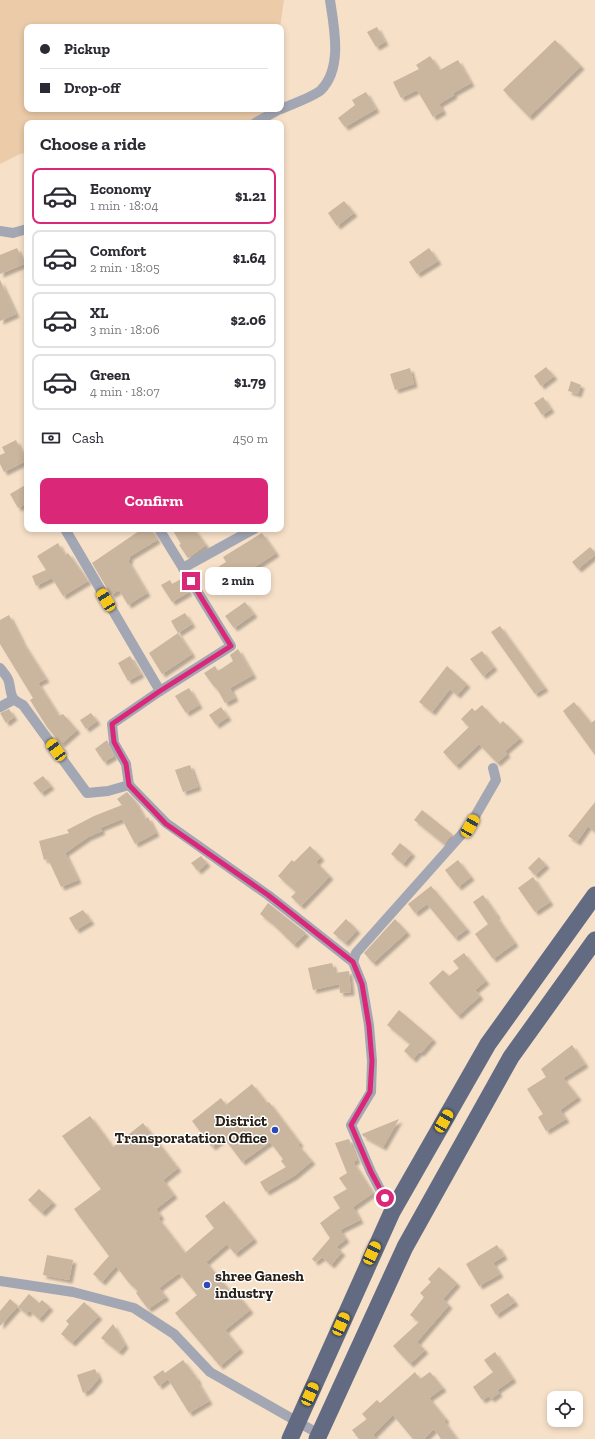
<!DOCTYPE html>
<meta charset="utf-8">
<style>
:root{--surface:#fff;--page:#f7f7f7;--text:#2b2b33;--muted:#7c7c81;--line:#e1e1e2;--accent:#db2777}
body{margin:0;font-family:"Zilla Slab",serif;background:var(--page);color:var(--text);height:100vh;display:flex;flex-direction:column;font-size:15px;white-space:nowrap}
*{box-sizing:border-box;margin:0}
p{font-size:13px;color:var(--muted)}
.icon{flex:none;width:22px;height:22px;fill:none;stroke:currentColor;stroke-width:2;stroke-linecap:round;stroke-linejoin:round}
.map{position:relative;flex:1;overflow:hidden}
.drawer{position:absolute;left:24px;top:120px;width:260px;height:412px;display:flex;flex-direction:column;background:var(--surface);border-radius:8px;box-shadow:0 2px 6px #0003}
.drawer>*{flex:none}
.banner{position:absolute;left:24px;top:24px;width:260px;height:88px;border-radius:8px;box-shadow:0 2px 6px #0003;display:grid;align-content:center;height:88px;padding:0 16px;background:var(--surface)}
.controls{position:absolute;left:547px;top:1391px;display:grid;gap:8px}
.controls a{display:grid;place-items:center;width:36px;height:36px;border-radius:8px;background:var(--surface);box-shadow:0 2px 6px #0003;font-size:20px}
.end{position:absolute;width:18px;height:18px;margin:-9px;border:5px solid #db2777;background:#fff;box-shadow:0 0 0 2px #fff}
.from{border-radius:50%}
.bubble{position:absolute;height:28px;border-radius:8px;background:var(--surface);box-shadow:0 2px 6px #0003;font-size:13px;font-weight:700;line-height:28px;text-align:center}
.car{position:absolute;width:12px;height:24px;margin:-12px -6px;border-radius:5px;box-shadow:0 0 3px 1px #0007;background:linear-gradient(#f5c518 24%,#345 0 40%,#f5c518 0 76%,#345 0 86%,#f5c518 0)}
.banner b{display:flex;align-items:center;gap:14px;height:38px;font-size:15px}
.banner b+b{border-top:1px solid var(--line)}
.banner i{width:10px;height:10px;background:var(--text)}
ul{padding:0;list-style:none}
li{display:flex;align-items:center;gap:12px;height:56px;margin:0 8px 6px;padding:0 8px;border:2px solid var(--line);border-radius:8px}
li div{flex:1}
li b{display:block;font-size:15px}
li em{font-style:normal;font-weight:700}
li.current{border-color:var(--accent)}
li>.icon{width:36px;height:36px;stroke-width:1.5}
h2{padding:0 16px;font-size:18px;line-height:48px}
.pay{display:flex;align-items:center;gap:10px;height:44px;padding:0 16px;font-size:15px}
.pay p{margin-inline-start:auto}
.cta{display:flex;gap:8px;margin-top:auto;padding:8px 16px}
.cta a{flex:1;height:46px;border-radius:8px;background:var(--accent);color:#fff;font-size:16px;font-weight:700;line-height:46px;text-align:center}
.map>svg:first-child{display:block}
.green{fill:#ebcba8}
.building{fill:#cab59e;filter:url(#shadow)}
.lines{fill:none;stroke-linecap:round;stroke-linejoin:round}
.minor{stroke:#a2a7b3;stroke-width:10}
.trunk{stroke:#626b82;stroke-width:17}
.route{stroke:#db2777;stroke-width:5}
.poi-dot{fill:#2a4aba;stroke:#fff;stroke-width:1.5}
.labels{text-anchor:middle;dominant-baseline:central;stroke-width:3;stroke-linejoin:round;paint-order:stroke}
.poi-label{font-size:15px;font-weight:bold;fill:#282017;stroke:#fff;text-anchor:end}
</style>
<div class="map">
<svg width="595" height="1439" viewBox="0 0 595 1439">
<defs>
<filter id="shadow"><feDropShadow dx="3.5" dy="3.5" stdDeviation="1" flood-color="#0004"/></filter>
</defs>
<rect width="100%" height="100%" fill="#f6e0c8"/>
<path class="green" d="M0,0h284l-4,27h-253v82h241l-2,14h-239v30l-7,1 -20,10z"/>
<g class="building">
<path d="M377,27l8,15 -9,5 -9,-15z"/>
<path d="M555,40l26,26 -52,51 -26,-27z"/>
<path d="M430,56l10,14 18,-10 13,23 -18,10 1,2 -15,9 4,7 -10,6 -16,-27 -16,8 -8,-16 26,-13 -3,-4z"/>
<path d="M366,92l10,17 -31,18 -7,-9 17,-13 -3,-5z"/>
<path d="M344,201l10,12 -17,13 -9,-13z"/>
<path d="M17,248l7,16 -24,10v-19z"/>
<path d="M429,248l9,13 -21,13 -8,-12z"/>
<path d="M0,280l16,34 -16,7z"/>
<path d="M546,367l8,9 -13,10 -7,-10z"/>
<path d="M410,368l4,16 -19,6 -5,-16z"/>
<path d="M571,381l10,4 -3,9 -10,-3z"/>
<path d="M543,397l8,12 -9,6 -8,-12z"/>
<path d="M16,440l10,21 -22,11 -4,-8v-9l5,-2 -3,-6z"/>
<path d="M27,484v19l-9,5 -8,-14z"/>
<path d="M142,529h9l6,11 -28,17 1,2 -2,2 19,32 -19,12 -9,-15 -8,5 -19,-32z"/>
<path d="M172,529h22l12,16 -18,13 -9,-13 2,-1z"/>
<path d="M262,533l14,20 -26,17 -3,-4 -16,10 2,2 -13,9 -10,-15 16,-10 -3,-5z"/>
<path d="M58,543l7,12 3,-2 20,28 -25,15 -11,-18 -16,8 -4,-10 14,-6 -9,-14z"/>
<path d="M590,547l5,5v3l-17,14 -6,-7z"/>
<path d="M181,579l8,13 -17,10 -11,-17 9,-5 2,4z"/>
<path d="M245,602l9,12 -20,14 -9,-12z"/>
<path d="M185,613l7,11 -14,9 -7,-12z"/>
<path d="M9,615l14,28 23,36 -8,4 21,33 4,-2 14,16 -16,14 -14,-17 -17,-27 3,-2 -33,-54v-24z"/>
<path d="M500,626l45,62 -10,6 -44,-62z"/>
<path d="M178,633l14,21 -30,20 -13,-21z"/>
<path d="M238,649l15,26 -23,13 5,10 -10,5 -9,-16 -1,1 -11,-15 11,-7 3,5 15,-10 -3,-6z"/>
<path d="M482,651l12,16 -11,9 -13,-17z"/>
<path d="M130,656l11,18 -13,7 -10,-18z"/>
<path d="M447,666l20,18 -10,11 -7,-6 -18,23 -13,-10z"/>
<path d="M189,688l10,17 -13,8 -11,-17z"/>
<path d="M574,702l17,21 4,-3v35l-32,-44z"/>
<path d="M482,705l18,19 3,-3 17,17 -15,13 2,3 -10,9 -18,-19 -23,22 -13,-14 26,-25 -8,-8 11,-11 3,3z"/>
<path d="M221,707l7,10 -12,8 -7,-10z"/>
<path d="M9,709l5,8 -8,6 -6,-10z"/>
<path d="M91,713l6,8 -11,8 -6,-9z"/>
<path d="M107,740l7,16 -10,6 -9,-13z"/>
<path d="M190,765l8,22 -15,5 -8,-22z"/>
<path d="M43,776l8,10 -10,7 -8,-10z"/>
<path d="M127,792l8,9 10,18 3,-2 8,16 -21,11 -13,-25 -22,9 2,3 -14,6 -23,16 13,27 -17,7 -13,-28 -4,1 -5,-19 30,-8 -2,-3 27,-14 28,-11 -5,-6z"/>
<path d="M595,802v30l-7,-6 -11,16 -9,-6z"/>
<path d="M422,810l30,24 -8,10 -30,-24z"/>
<path d="M400,843l12,10 -9,11 -12,-10z"/>
<path d="M310,846l11,11 -5,5 14,14 -29,30 -10,-9 5,-5 -18,-16 14,-16 2,2z"/>
<path d="M201,856l6,7 -9,8 -7,-8z"/>
<path d="M539,857l7,8 -11,10 -7,-7z"/>
<path d="M458,860l13,17 -13,10 -13,-17z"/>
<path d="M533,877l17,25 -15,10 -17,-24z"/>
<path d="M431,886l36,43 -12,9 -28,-34 -12,9 -7,-9z"/>
<path d="M483,895l14,20 -1,1 19,27 -22,16 -18,-25 13,-10 -15,-22z"/>
<path d="M268,903l38,30 -12,12 -19,-19 -15,-12z"/>
<path d="M83,910l8,11 -15,9 -7,-12z"/>
<path d="M346,919l11,11 -12,13 -12,-10z"/>
<path d="M395,919l12,13 -34,31 -9,-10z"/>
<path d="M464,953l22,28 -11,9 5,6 -22,20 -29,-33 14,-13 6,6 10,-8 -6,-7z"/>
<path d="M332,963l3,10 14,-2 2,21 -11,1 -1,-9 -26,6 -5,-22z"/>
<path d="M399,1010l34,29 -12,14 -2,-1 -6,7 -9,-8 6,-7 -23,-19z"/>
<path d="M572,1045l13,19 -22,14 15,19 -18,13 6,9 -20,12 -8,-14 5,-3 -16,-25 19,-12 -5,-8z"/>
<path d="M252,1084l15,19 2,-1 31,41 -2,2 14,16 -18,15 -28,16 -6,-10 26,-15 -5,-6 2,-2 -13,-17 -28,20 -18,-24 -12,9 -20,-26 29,-23 5,7z"/>
<path d="M90,1116l23,31 30,-24 35,45 -15,12 11,15 -18,14 5,7 -3,2 27,35 29,-25 -9,-12 19,-15 30,38 -19,15 -8,-10 -21,18 30,36 3,-2 11,14 -25,20 15,19 -20,17 -45,-53 22,-18 -18,-22 -20,15 7,9 -18,12 -12,-16 2,-2 -9,-8 -13,-17 -14,16 -9,-8 16,-18 -35,-47 27,-20 -39,-53z"/>
<path d="M399,1119l-16,28 -20,-11 -1,-2z"/>
<path d="M349,1139l8,21 -4,2 20,31 -20,14 7,13 -20,10 6,9 -10,8 6,5 -11,13 -9,-8 -7,5 -3,-3 18,-21 -10,-15 20,-15 -7,-11 14,-8 -8,-11 8,-5 -12,-30z"/>
<path d="M39,1189l14,13 -11,11 -14,-13z"/>
<path d="M497,1245l7,11 -11,7 7,11 -21,12 -13,-22z"/>
<path d="M47,1255l26,5 -4,20 -26,-5z"/>
<path d="M439,1267l18,16 -14,16 6,6 -32,37 8,8 -15,14 -17,-18 26,-24 -9,-7 14,-18 -4,-4 11,-11 -3,-3z"/>
<path d="M508,1293l7,9 -19,13 -6,-10z"/>
<path d="M29,1294l10,9 3,-3 8,7 -11,12 -10,-9 -2,4 -9,-7z"/>
<path d="M10,1299l8,7 -18,20v-15z"/>
<path d="M84,1302l15,14 -27,27 -11,-9 8,-10 -3,-3z"/>
<path d="M113,1324l12,21 -6,7 -18,-14z"/>
<path d="M495,1352l18,27 -16,11 2,3 -8,6 -2,-3 -7,4 -9,-13 20,-15 -9,-12z"/>
<path d="M183,1360l15,20 -1,1 12,20 -20,12 -21,-34 -9,7 -6,-9 10,-7 2,3z"/>
<path d="M95,1369l4,9 -10,12 -6,3 -6,-18z"/>
<path d="M415,1372l5,7 10,-7 13,16 -14,10 17,21 -2,2 13,18h-16l-7,-10 -10,10h-11l-20,-24 -20,20 4,4h-18l-7,-9 15,-11 -5,-5 15,-14 3,3z"/>
</g>
<g class="lines">
<g class="minor">
<path d="M281,109c9,-4 34,-13 40,-19 22,-22 13,-63 9,-90"/>
<path d="M255,123l25,-14"/>
<path d="M0,231l13,2 14,-4"/>
<path d="M65,529l95,162 -48,33 2,19 12,21 3,21"/>
<path d="M159,529l72,117 -71,45"/>
<path d="M183,568l71,-39"/>
<path d="M0,668c3,4 8,9 9,14 3,13 0,16 14,23l64,88 21,-2 21,-6 37,38 102,72 85,67 9,22 7,41 3,36 -1,31 -20,33 20,47 21,40"/>
<path d="M0,707l13,-7"/>
<path d="M353,962l3,-9 114,-128 26,-45 -3,-12"/>
<path d="M0,1281l73,11 61,16 40,26 36,38 109,62"/>
</g>
<g class="trunk">
<path d="M290,1439l102,-227 96,-168 107,-149"/>
<path d="M317,1439l88,-192 106,-190 84,-117"/>
</g>
</g>
<g class="lines">
<path class="route" d="M191,581l40,65 -71,45 -48,33 2,18 12,22 3,21 37,39 102,71 85,67 9,22 7,42 3,35 -2,31 -19,33 20,47 14,26"/>
</g>
<g class="poi-dot">
<circle cx="275" cy="1130" r="4"/>
<circle cx="207" cy="1285" r="4"/>
</g>
<g class="labels">
<g class="poi-label">
<text x="267" y="1121">District<tspan x="267" dy="17">Transporatation Office</tspan></text>
<text x="215" y="1276" text-anchor="start">shree Ganesh<tspan x="215" dy="17">industry</tspan></text>
</g>
</g>
</svg>
<div class="controls">
<a><svg class="icon" aria-label="locate" viewBox="0 0 24 24"><circle cx="12" cy="12" r="6"/><path d="M12 2v4M12 18v4M2 12h4M18 12h4"/></svg></a>
</div>
<i class="end from" style="left:385px;top:1198px"></i>
<i class="end" style="left:191px;top:581px"></i>
<div class="bubble" style="left:205px;top:567px;width:66px">2 min</div>
<i class="car" style="left:106px;top:600px;rotate:329deg"></i>
<i class="car" style="left:56px;top:750px;rotate:324deg"></i>
<i class="car" style="left:470px;top:826px;rotate:30deg"></i>
<i class="car" style="left:444px;top:1121px;rotate:30deg"></i>
<i class="car" style="left:372px;top:1253px;rotate:25deg"></i>
<i class="car" style="left:341px;top:1324px;rotate:24deg"></i>
<i class="car" style="left:310px;top:1394px;rotate:24deg"></i>
<div class="banner">
<b><i class="from"></i>Pickup</b>
<b><i></i>Drop-off</b>
</div>
<section class="drawer">
<h2>Choose a ride</h2>
<ul>
<li class="current"><svg class="icon" aria-label="car" viewBox="0 0 24 24"><path d="M5 17H2v-5l4-1 3-4h7l3 4 3 1v5h-3M9 17h6M6 11h13"/><circle cx="7" cy="17" r="2"/><circle cx="17" cy="17" r="2"/></svg><div><b>Economy</b><p>1 min · 18:04</p></div><em>$1.21</em></li>
<li><svg class="icon" aria-label="car" viewBox="0 0 24 24"><path d="M5 17H2v-5l4-1 3-4h7l3 4 3 1v5h-3M9 17h6M6 11h13"/><circle cx="7" cy="17" r="2"/><circle cx="17" cy="17" r="2"/></svg><div><b>Comfort</b><p>2 min · 18:05</p></div><em>$1.64</em></li>
<li><svg class="icon" aria-label="car" viewBox="0 0 24 24"><path d="M5 17H2v-5l4-1 3-4h7l3 4 3 1v5h-3M9 17h6M6 11h13"/><circle cx="7" cy="17" r="2"/><circle cx="17" cy="17" r="2"/></svg><div><b>XL</b><p>3 min · 18:06</p></div><em>$2.06</em></li>
<li><svg class="icon" aria-label="car" viewBox="0 0 24 24"><path d="M5 17H2v-5l4-1 3-4h7l3 4 3 1v5h-3M9 17h6M6 11h13"/><circle cx="7" cy="17" r="2"/><circle cx="17" cy="17" r="2"/></svg><div><b>Green</b><p>4 min · 18:07</p></div><em>$1.79</em></li>
</ul>
<div class="pay"><svg class="icon" aria-label="cash" viewBox="0 0 24 24"><path d="M3 7h18v10H3z"/><circle cx="12" cy="12" r="2"/></svg>Cash<p>450 m</p></div>
<div class="cta"><a>Confirm</a></div>
</section>
</div>
